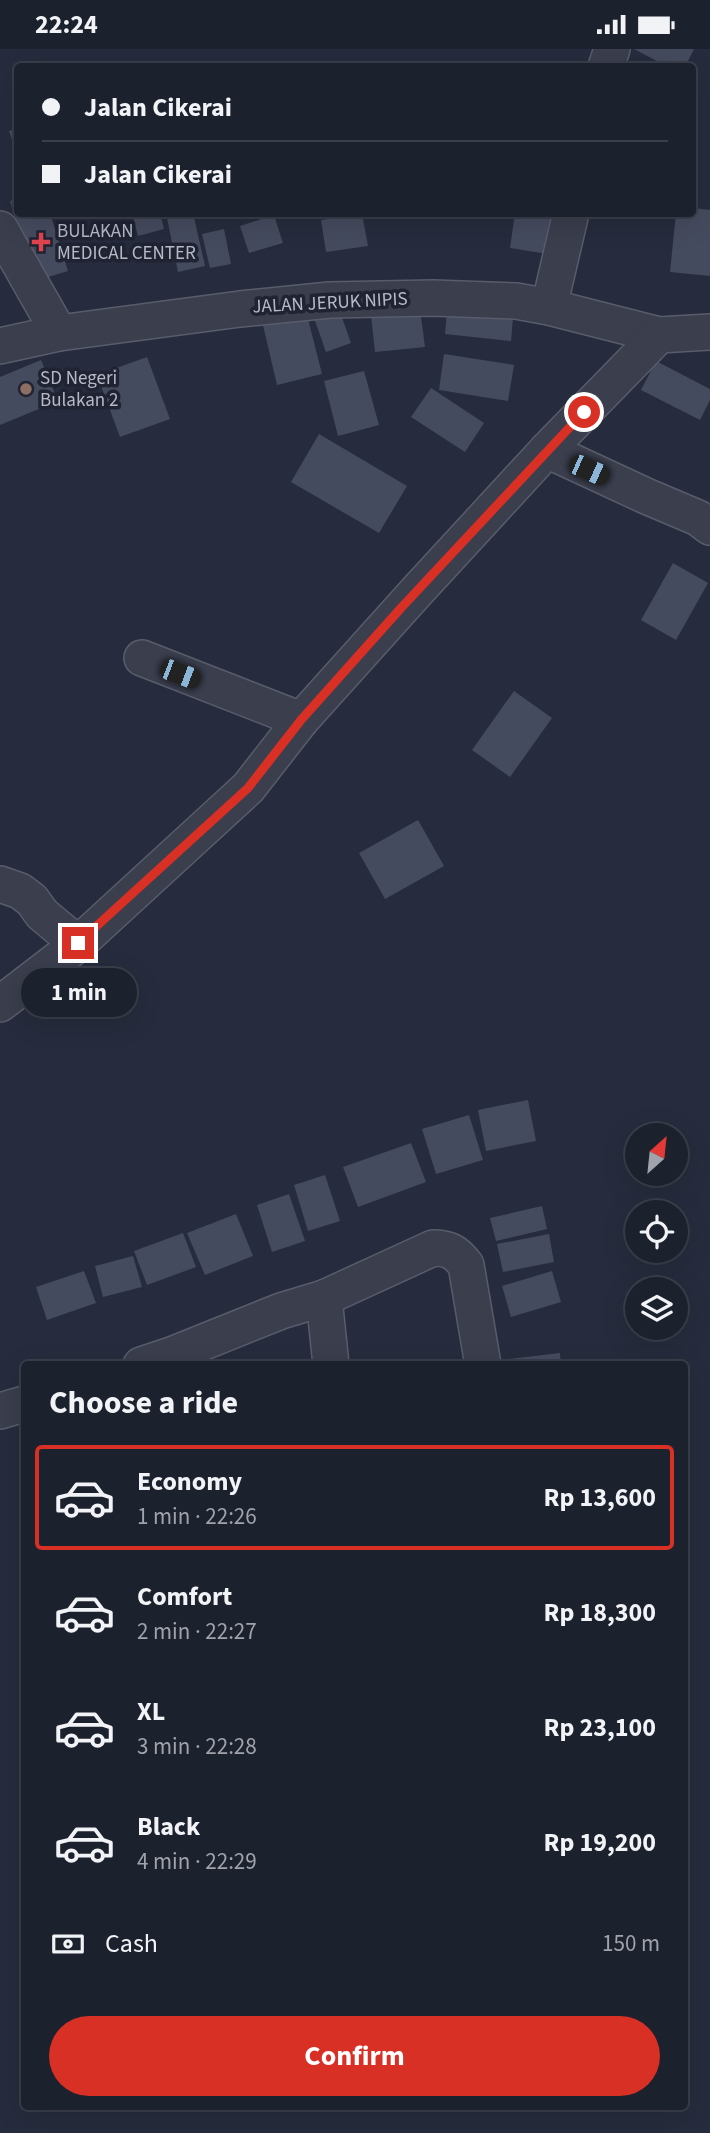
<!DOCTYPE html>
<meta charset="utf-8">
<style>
:root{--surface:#1c212e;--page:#292e3a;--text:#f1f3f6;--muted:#a0a3aa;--line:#3a3e4a;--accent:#d93025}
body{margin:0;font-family:"Source Sans 3",sans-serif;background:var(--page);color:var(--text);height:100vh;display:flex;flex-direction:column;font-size:26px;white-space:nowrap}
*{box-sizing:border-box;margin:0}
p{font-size:23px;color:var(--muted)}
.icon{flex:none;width:38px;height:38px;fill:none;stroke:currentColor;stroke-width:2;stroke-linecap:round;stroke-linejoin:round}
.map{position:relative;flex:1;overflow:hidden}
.sheet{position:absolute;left:21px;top:1312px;width:667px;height:749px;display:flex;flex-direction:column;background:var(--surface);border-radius:7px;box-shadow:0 7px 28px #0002,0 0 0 2px var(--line)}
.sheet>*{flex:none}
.hud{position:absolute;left:14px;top:14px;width:682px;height:154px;border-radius:7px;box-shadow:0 7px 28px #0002,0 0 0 2px var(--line);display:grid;align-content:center;height:154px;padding:0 28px;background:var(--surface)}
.needle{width:46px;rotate:27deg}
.fabs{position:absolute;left:625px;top:1074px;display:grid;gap:14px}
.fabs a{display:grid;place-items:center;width:63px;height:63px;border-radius:50%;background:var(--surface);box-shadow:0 7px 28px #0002,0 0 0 2px var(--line);font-size:35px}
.end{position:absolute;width:32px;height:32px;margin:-16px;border:9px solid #d93025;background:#fff;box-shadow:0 0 0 4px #fff}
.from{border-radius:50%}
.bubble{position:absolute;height:49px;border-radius:24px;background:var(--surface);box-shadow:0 7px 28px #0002,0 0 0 2px var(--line);font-size:23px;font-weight:700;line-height:49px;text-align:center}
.car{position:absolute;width:21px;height:42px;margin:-21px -10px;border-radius:9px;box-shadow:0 0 5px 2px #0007;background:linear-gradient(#222 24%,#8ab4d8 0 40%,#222 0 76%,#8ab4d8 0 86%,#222 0)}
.hud b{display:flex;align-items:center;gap:24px;height:66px;font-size:26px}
.hud b+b{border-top:2px solid var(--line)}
.hud i{width:18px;height:18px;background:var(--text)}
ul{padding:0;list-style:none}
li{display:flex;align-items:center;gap:21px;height:105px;margin:0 14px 10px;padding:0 14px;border:4px solid transparent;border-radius:7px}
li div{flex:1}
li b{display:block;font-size:26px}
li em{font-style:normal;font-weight:700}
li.selected{border-color:var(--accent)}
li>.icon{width:63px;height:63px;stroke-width:1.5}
h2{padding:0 28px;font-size:32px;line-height:84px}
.pay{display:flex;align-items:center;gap:18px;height:77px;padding:0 28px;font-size:26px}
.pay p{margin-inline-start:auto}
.primary-button{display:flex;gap:14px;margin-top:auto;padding:14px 28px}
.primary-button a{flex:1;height:80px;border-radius:42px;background:var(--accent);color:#fff;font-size:28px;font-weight:700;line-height:80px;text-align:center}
.status{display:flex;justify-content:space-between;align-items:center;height:49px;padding:0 35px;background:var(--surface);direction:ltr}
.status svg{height:19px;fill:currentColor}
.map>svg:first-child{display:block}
.building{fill:#454b5e}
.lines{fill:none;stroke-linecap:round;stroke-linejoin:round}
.street-casing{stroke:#585c6b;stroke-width:38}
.street{stroke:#3a3e4d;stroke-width:35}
.route{stroke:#d93025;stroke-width:9}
.health-dot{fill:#e0444e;stroke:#1f2332;stroke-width:2.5}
.education-dot{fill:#8d6e63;stroke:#1f2332;stroke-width:2.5}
.labels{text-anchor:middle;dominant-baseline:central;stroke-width:7;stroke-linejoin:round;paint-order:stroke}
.poi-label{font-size:19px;fill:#b6b9c8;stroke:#1f2332;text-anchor:start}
.street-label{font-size:19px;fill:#b6b9c8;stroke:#1f2332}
</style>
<div class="status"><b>22:24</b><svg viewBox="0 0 49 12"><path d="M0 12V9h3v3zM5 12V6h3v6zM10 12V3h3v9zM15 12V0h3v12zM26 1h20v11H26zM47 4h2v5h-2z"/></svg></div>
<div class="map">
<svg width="710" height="2084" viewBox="0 0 710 2084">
<rect width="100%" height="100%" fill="#262c3d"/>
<g class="building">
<path d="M634,0h60l-9,18h-17z"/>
<path d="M368,14l51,1 -1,3h-50z"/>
<path d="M18,79v27h-1l-8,-24z"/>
<path d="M18,150v14h32l18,58 -33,10 -25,-80z"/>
<path d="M693,159l17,2v66l-40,-4 6,-59h17z"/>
<path d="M132,164h28l4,16 -26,7z"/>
<path d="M166,164h27l12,53 -27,6z"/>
<path d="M515,164h40l-7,41 -38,-6z"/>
<path d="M362,165l6,32 -42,6 -5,-32z"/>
<path d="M274,166l9,28 -34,10 -9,-27z"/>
<path d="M224,180l7,35 -21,4 -8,-34z"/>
<path d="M448,250l66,7 -3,35 -66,-7z"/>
<path d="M339,260l12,34 -25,9 -12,-34z"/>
<path d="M420,260l5,38 -50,5 -4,-37z"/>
<path d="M306,262l16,63 -45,11 -15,-64z"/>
<path d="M444,305l70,11 -6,36 -69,-11z"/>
<path d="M147,308l23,62 -50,18 -23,-62z"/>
<path d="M41,311l17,41 -58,24v-48z"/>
<path d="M656,312l54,28v11l-10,20 -59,-30z"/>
<path d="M364,322l15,54 -41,11 -14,-55z"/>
<path d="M431,339l53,35 -19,29 -54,-35z"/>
<path d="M319,385l88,52 -28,47 -88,-51z"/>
<path d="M673,514l35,20 -32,57 -35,-20z"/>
<path d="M514,642l38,27 -42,59 -38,-27z"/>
<path d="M418,771l26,46 -59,33 -26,-46z"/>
<path d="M528,1051l8,41 -50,10 -8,-41z"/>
<path d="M469,1066l14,45 -47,14 -14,-45z"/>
<path d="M411,1094l15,39 -68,25 -15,-40z"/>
<path d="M325,1126l15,46 -32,10 -14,-46z"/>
<path d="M289,1145l16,47 -33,11 -15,-47z"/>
<path d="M542,1157l5,23 -51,12 -6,-23z"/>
<path d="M236,1165l17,42 -48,19 -18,-42z"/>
<path d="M183,1184l13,34 -49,18 -13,-34z"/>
<path d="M549,1185l5,28 -51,10 -6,-28z"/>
<path d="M133,1207l9,31 -39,10 -8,-31z"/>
<path d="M84,1222l12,32 -49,17 -11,-33z"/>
<path d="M552,1222l9,31 -50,15 -9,-31z"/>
<path d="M560,1304l1,12h-51l-1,-6z"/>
</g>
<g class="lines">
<defs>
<g id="street">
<path d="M606,18l6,-18"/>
<path d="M0,180l59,104"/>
<path d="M549,258l22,-94"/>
<path d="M0,297l59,-13 181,-24 90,-9 103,-2 83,3 33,6 110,28 51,-3"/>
<path d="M547,401l99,46 52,22 12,9"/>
<path d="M142,609l159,62"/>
<path d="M0,835l20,7 12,9 10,14 36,30"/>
<path d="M0,955l78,-60 170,-156 53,-68 117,-130 129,-140 112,-115"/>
<path d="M324,1249l7,67"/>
<path d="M141,1316l33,-11 107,-43 43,-13 109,-50c16,0 23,4 33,17l17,100"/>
<path d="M0,1362l24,-7"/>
</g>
</defs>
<use href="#street" class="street-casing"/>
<use href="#street" class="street"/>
</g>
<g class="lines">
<path class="route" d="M78,894l170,-155 53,-68 100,-112 183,-196"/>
</g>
<path class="health-dot" d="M37.5 182.5h7v7h7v7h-7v7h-7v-7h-7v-7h7z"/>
<circle class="education-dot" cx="26" cy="340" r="7"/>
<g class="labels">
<g class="poi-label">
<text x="57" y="182">BULAKAN<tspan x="57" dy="22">MEDICAL CENTER</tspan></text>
<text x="40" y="329">SD Negeri<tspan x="40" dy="22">Bulakan 2</tspan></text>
</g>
<g class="street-label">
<text transform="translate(330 254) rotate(-3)">JALAN JERUK NIPIS</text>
</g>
</g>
</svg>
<div class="fabs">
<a><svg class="needle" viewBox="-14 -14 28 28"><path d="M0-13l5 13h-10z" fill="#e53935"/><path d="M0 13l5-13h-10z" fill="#a0a3aa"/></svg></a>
<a><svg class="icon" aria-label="locate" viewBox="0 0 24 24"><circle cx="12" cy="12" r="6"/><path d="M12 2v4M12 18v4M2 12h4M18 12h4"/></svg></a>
<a><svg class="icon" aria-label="layers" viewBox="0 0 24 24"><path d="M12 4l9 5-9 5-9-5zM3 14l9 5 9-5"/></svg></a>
</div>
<i class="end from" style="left:584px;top:363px"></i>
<i class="end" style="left:78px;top:894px"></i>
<div class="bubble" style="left:21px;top:919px;width:116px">1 min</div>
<i class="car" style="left:589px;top:421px;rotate:114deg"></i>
<i class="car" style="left:180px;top:625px;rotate:111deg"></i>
<div class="hud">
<b><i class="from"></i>Jalan Cikerai</b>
<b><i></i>Jalan Cikerai</b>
</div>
<section class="sheet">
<h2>Choose a ride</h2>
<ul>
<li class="selected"><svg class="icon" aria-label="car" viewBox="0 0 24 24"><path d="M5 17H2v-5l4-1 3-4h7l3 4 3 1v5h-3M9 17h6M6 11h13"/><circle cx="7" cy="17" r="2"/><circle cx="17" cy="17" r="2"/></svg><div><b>Economy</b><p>1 min · 22:26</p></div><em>Rp 13,600</em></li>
<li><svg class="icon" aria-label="car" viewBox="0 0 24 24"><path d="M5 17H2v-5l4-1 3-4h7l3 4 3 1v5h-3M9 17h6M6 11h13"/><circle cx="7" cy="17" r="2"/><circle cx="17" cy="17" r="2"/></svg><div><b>Comfort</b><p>2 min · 22:27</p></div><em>Rp 18,300</em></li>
<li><svg class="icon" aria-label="car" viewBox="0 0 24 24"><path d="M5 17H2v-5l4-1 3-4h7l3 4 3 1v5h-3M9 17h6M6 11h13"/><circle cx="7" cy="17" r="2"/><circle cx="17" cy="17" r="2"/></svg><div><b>XL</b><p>3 min · 22:28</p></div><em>Rp 23,100</em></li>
<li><svg class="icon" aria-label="car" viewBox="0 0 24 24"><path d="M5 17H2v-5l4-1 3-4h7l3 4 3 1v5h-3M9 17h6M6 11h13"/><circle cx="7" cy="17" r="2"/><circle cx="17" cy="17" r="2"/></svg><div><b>Black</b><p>4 min · 22:29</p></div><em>Rp 19,200</em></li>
</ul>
<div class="pay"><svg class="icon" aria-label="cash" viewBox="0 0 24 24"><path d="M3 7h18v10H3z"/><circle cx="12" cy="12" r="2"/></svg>Cash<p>150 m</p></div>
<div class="primary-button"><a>Confirm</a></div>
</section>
</div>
